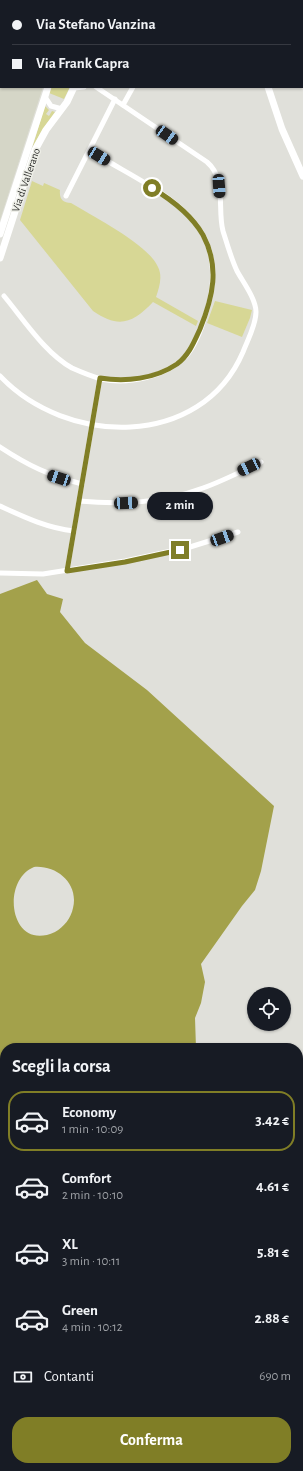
<!DOCTYPE html>
<html lang="it">
<meta charset="utf-8">
<style>
:root{--surface:#171b24;--page:#20242c;--text:#f1f3f6;--muted:#9ea1a6;--line:#363941;--accent:#807e26}
body{margin:0;font-family:"Alegreya Sans",sans-serif;background:var(--page);color:var(--text);height:100vh;display:flex;flex-direction:column;font-size:15px;white-space:nowrap}
*{box-sizing:border-box;margin:0}
p{font-size:13px;color:var(--muted)}
.icon{flex:none;width:22px;height:22px;fill:none;stroke:currentColor;stroke-width:2;stroke-linecap:round;stroke-linejoin:round}
.map{position:relative;flex:1;overflow:hidden}
.sheet{position:absolute;left:0px;top:1043px;width:303px;height:428px;display:flex;flex-direction:column;background:var(--surface);border-radius:16px 16px 0 0;box-shadow:0 1px 3px #0004}
.sheet>*{flex:none}
.hud{position:absolute;left:0px;top:0px;width:303px;height:88px;box-shadow:0 1px 3px #0004;display:grid;align-content:center;height:88px;padding:0 12px;background:var(--surface)}
.controls{position:absolute;left:247px;top:987px;display:grid;gap:8px}
.controls a{display:grid;place-items:center;width:44px;height:44px;border-radius:50%;background:var(--surface);box-shadow:0 1px 3px #0004;font-size:20px}
.end{position:absolute;width:18px;height:18px;margin:-9px;border:5px solid #807e26;background:#fff;box-shadow:0 0 0 2px #fff}
.from{border-radius:50%}
.bubble{position:absolute;height:28px;border-radius:14px;background:var(--surface);box-shadow:0 1px 3px #0004;font-size:13px;font-weight:700;line-height:28px;text-align:center}
.car{position:absolute;width:12px;height:24px;margin:-12px -6px;border-radius:5px;box-shadow:0 0 3px 1px #0007;background:linear-gradient(#222 24%,#8ab4d8 0 40%,#222 0 76%,#8ab4d8 0 86%,#222 0)}
.hud b{display:flex;align-items:center;gap:14px;height:38px;font-size:15px}
.hud b+b{border-top:1px solid var(--line)}
.hud i{width:10px;height:10px;background:var(--text)}
ul{padding:0;list-style:none}
li{display:flex;align-items:center;gap:12px;height:60px;margin:0 8px 6px;padding:0 4px;border:2px solid transparent;border-radius:16px}
li div{flex:1}
li b{display:block;font-size:15px}
li em{font-style:normal;font-weight:700}
li.current{border-color:var(--accent)}
li>.icon{width:36px;height:36px;stroke-width:1.5}
h2{padding:0 12px;font-size:18px;line-height:48px}
.pay{display:flex;align-items:center;gap:10px;height:44px;padding:0 12px;font-size:15px}
.pay p{margin-inline-start:auto}
.primary-button{display:flex;gap:8px;margin-top:auto;padding:8px 12px}
.primary-button a{flex:1;height:46px;border-radius:16px;background:var(--accent);color:#fff;font-size:16px;font-weight:700;line-height:46px;text-align:center}
.map>svg:first-child{display:block}
.built{fill:#d5d6c7}
.green{fill:#d7d795}
.forest{fill:#a3a14b;fill-rule:evenodd}
.lines{fill:none;stroke-linecap:round;stroke-linejoin:round}
.street{stroke:#fff;stroke-width:5}
.secondary{stroke:#fff;stroke-width:7}
.route{stroke:#807e26;stroke-width:5}
.labels{text-anchor:middle;dominant-baseline:central;stroke-width:3;stroke-linejoin:round;paint-order:stroke}
.street-label{font-size:11px;fill:#2b2b29;stroke:#edeee7}
</style>
<div class="map">
<svg width="303" height="1471" viewBox="0 0 303 1471">
<rect width="100%" height="100%" fill="#e0e0da"/>
<path class="built" d="M0,43l1,44h42l-43,133z"/>
<g class="green">
<path d="M51,87h19l-6,12 -15,-6z"/>
<path d="M45,106l4,4 -3,4 3,2 3,-5 3,1 -12,17 -11,19z"/>
<path d="M32,181l11,5 1,-3 16,7c-1,9 3,13 11,13 23,14 77,41 87,64 5,10 1,21 -2,30l42,24 -2,5 -43,-24c-20,21 -34,27 -60,9l-73,-91z"/>
<path d="M215,301l37,9 -2,8 -8,19 -35,-14z"/>
</g>
<path class="forest" d="M37,580l10,14 16,5 -3,13 25,31 62,47 127,116 -13,65 -6,19 -13,16 -41,58 4,18 -4,21 -6,15 1,30h-191v321l-5,12v-787zM34,867c23,-2 45,17 39,41 -2,10 -9,19 -18,24 -45,21 -55,-51 -21,-65z"/>
<g class="lines">
<g class="street">
<path d="M74,88l10,-1"/>
<path d="M45,97l6,9 11,3"/>
<path d="M123,105l10,-18"/>
<path d="M66,196l49,-97"/>
<path d="M4,296c20,24 41,57 68,72 9,4 19,8 29,11 27,6 65,-2 85,-23 10,-11 16,-29 20,-43 9,-26 10,-56 -4,-80 -21,-35 -69,-56 -103,-77"/>
<path d="M0,376c66,70 201,74 243,-24 5,-13 13,-27 13,-40 0,-13 -13,-30 -19,-41 -6,-13 -10,-27 -14,-40 -6,-22 4,-52 -16,-69l-111,-75"/>
<path d="M0,447c29,19 48,28 82,37"/>
<path d="M79,501c43,4 83,2 124,-13 20,-7 39,-17 58,-26"/>
<path d="M0,506c24,11 47,22 74,25"/>
<path d="M67,571l33,-193"/>
<path d="M0,573l43,1 82,-13 65,-14 48,-15"/>
</g>
<g class="secondary">
<path d="M243,0l1,1"/>
<path d="M113,1l1,-1"/>
<path d="M128,1l1,-1"/>
<path d="M0,29h1"/>
<path d="M0,39l1,1"/>
<path d="M268,87l14,42 21,47"/>
<path d="M0,234l48,-147"/>
<path d="M0,258l35,-108 11,-20 21,-28 7,-15"/>
</g>
</g>
<g class="lines">
<path class="route" d="M152,188c20,12 39,26 51,47 17,32 10,62 -3,94 -6,13 -11,26 -23,35 -22,15 -51,18 -77,14l-33,193 58,-9 55,-12"/>
</g>
<g class="labels">
<g class="street-label">
<text transform="translate(26 180) rotate(-71)">Via di Vallerano</text>
</g>
</g>
</svg>
<div class="controls">
<a><svg class="icon" aria-label="locate" viewBox="0 0 24 24"><circle cx="12" cy="12" r="6"/><path d="M12 2v4M12 18v4M2 12h4M18 12h4"/></svg></a>
</div>
<i class="end from" style="left:152px;top:188px"></i>
<i class="end" style="left:180px;top:550px"></i>
<div class="bubble" style="left:147px;top:492px;width:66px">2 min</div>
<i class="car" style="left:167px;top:135px;rotate:124deg"></i>
<i class="car" style="left:99px;top:156px;rotate:121deg"></i>
<i class="car" style="left:219px;top:186px;rotate:176deg"></i>
<i class="car" style="left:249px;top:467px;rotate:245deg"></i>
<i class="car" style="left:59px;top:478px;rotate:288deg"></i>
<i class="car" style="left:126px;top:503px;rotate:87deg"></i>
<i class="car" style="left:222px;top:538px;rotate:70deg"></i>
<div class="hud">
<b><i class="from"></i>Via Stefano Vanzina</b>
<b><i></i>Via Frank Capra</b>
</div>
<section class="sheet">
<h2>Scegli la corsa</h2>
<ul>
<li class="current"><svg class="icon" aria-label="car" viewBox="0 0 24 24"><path d="M5 17H2v-5l4-1 3-4h7l3 4 3 1v5h-3M9 17h6M6 11h13"/><circle cx="7" cy="17" r="2"/><circle cx="17" cy="17" r="2"/></svg><div><b>Economy</b><p>1 min · 10:09</p></div><em>3.42 €</em></li>
<li><svg class="icon" aria-label="car" viewBox="0 0 24 24"><path d="M5 17H2v-5l4-1 3-4h7l3 4 3 1v5h-3M9 17h6M6 11h13"/><circle cx="7" cy="17" r="2"/><circle cx="17" cy="17" r="2"/></svg><div><b>Comfort</b><p>2 min · 10:10</p></div><em>4.61 €</em></li>
<li><svg class="icon" aria-label="car" viewBox="0 0 24 24"><path d="M5 17H2v-5l4-1 3-4h7l3 4 3 1v5h-3M9 17h6M6 11h13"/><circle cx="7" cy="17" r="2"/><circle cx="17" cy="17" r="2"/></svg><div><b>XL</b><p>3 min · 10:11</p></div><em>5.81 €</em></li>
<li><svg class="icon" aria-label="car" viewBox="0 0 24 24"><path d="M5 17H2v-5l4-1 3-4h7l3 4 3 1v5h-3M9 17h6M6 11h13"/><circle cx="7" cy="17" r="2"/><circle cx="17" cy="17" r="2"/></svg><div><b>Green</b><p>4 min · 10:12</p></div><em>2.88 €</em></li>
</ul>
<div class="pay"><svg class="icon" aria-label="cash" viewBox="0 0 24 24"><path d="M3 7h18v10H3z"/><circle cx="12" cy="12" r="2"/></svg>Contanti<p>690 m</p></div>
<div class="primary-button"><a>Conferma</a></div>
</section>
</div>
